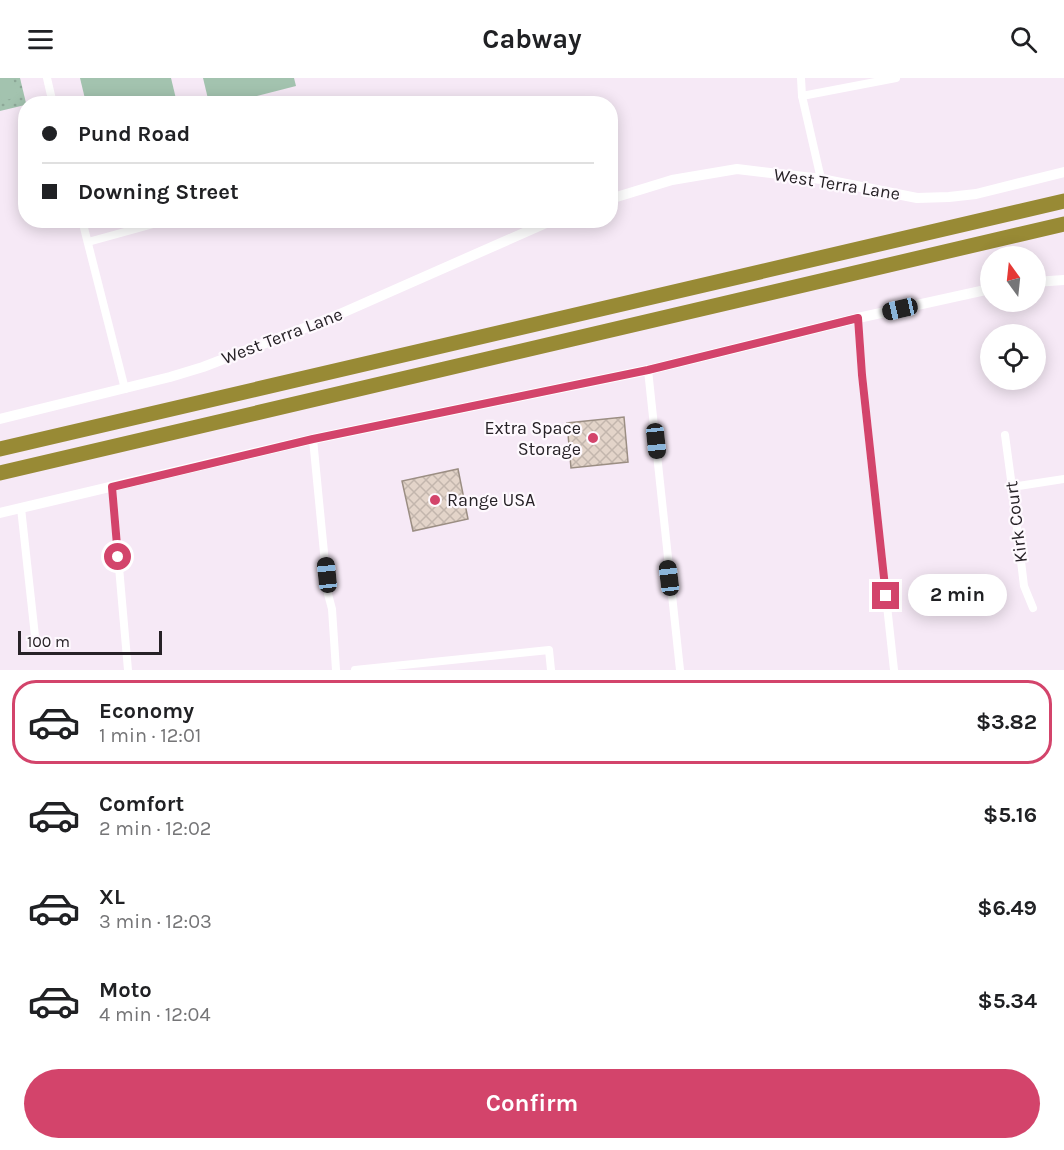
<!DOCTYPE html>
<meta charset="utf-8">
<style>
:root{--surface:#fff;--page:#f6f6f6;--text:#202124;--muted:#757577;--line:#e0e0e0;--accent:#d3446b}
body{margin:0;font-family:Karla,sans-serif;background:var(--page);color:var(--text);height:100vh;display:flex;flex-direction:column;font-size:22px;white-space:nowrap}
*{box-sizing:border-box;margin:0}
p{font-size:20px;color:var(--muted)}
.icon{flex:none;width:33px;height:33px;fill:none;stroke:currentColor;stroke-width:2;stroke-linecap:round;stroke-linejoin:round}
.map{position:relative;height:592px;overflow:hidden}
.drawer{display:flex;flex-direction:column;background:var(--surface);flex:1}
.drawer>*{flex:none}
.hud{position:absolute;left:18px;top:18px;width:600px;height:132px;border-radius:24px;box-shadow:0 3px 15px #0003;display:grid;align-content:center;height:132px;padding:0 24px;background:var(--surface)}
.needle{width:39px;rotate:345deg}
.tools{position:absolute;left:980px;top:168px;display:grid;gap:12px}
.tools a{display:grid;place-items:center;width:66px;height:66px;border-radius:50%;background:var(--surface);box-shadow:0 3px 15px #0003;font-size:30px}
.scale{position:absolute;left:18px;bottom:15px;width:144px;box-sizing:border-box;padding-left:6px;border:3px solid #272227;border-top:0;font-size:16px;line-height:21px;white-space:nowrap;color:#272227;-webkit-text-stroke:4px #fef9fe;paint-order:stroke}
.end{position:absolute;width:27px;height:27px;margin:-14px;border:8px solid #d3446b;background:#fff;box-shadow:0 0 0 3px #fff}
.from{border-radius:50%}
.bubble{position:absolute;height:42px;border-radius:21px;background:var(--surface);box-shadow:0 3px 15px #0003;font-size:20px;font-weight:700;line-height:42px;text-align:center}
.car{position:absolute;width:18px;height:36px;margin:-18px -9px;border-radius:8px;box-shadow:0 0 4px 2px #0007;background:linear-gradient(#222 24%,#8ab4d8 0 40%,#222 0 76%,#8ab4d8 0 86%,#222 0)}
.hud b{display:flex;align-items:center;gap:21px;height:57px;font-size:22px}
.hud b+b{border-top:2px solid var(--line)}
.hud i{width:15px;height:15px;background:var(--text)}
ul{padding:10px 0 0;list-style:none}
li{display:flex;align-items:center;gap:18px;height:84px;margin:0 12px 9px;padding:0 12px;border:3px solid transparent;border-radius:24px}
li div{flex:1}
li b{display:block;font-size:22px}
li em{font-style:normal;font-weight:700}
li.on{border-color:var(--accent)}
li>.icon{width:54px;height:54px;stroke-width:1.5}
.cta{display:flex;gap:12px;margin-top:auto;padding:12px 24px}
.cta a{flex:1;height:69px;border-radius:36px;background:var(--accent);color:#fff;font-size:24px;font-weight:700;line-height:69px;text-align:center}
header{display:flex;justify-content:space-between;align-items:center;height:78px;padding:0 24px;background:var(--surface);font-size:27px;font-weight:700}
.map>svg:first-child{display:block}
.grass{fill:url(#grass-dots)}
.pitch{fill:#a3c3af}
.building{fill:url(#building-cross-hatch);stroke:#9b8e83;stroke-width:1.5}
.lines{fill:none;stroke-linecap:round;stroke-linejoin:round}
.minor{stroke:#fff;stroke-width:8}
.tertiary{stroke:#fff;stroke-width:10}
.motorway{stroke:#988a35;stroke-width:15}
.route{stroke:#d3446b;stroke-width:8}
.poi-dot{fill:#d3446b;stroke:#fef9fe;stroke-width:2}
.labels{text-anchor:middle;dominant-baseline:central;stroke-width:4.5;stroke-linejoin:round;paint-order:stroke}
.street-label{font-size:18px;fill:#272227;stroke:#fef9fe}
.poi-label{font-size:18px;fill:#272227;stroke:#fef9fe;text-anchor:end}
</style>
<header><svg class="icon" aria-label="menu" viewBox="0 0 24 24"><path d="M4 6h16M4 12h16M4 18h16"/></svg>Cabway<svg class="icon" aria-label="search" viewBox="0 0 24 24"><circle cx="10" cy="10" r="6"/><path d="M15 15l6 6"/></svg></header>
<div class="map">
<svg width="1064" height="592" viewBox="0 0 1064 592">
<defs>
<pattern id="grass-dots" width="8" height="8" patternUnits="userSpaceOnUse" patternTransform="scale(1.5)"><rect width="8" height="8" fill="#a3c3af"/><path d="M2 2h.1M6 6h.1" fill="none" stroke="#8ca797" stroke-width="1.8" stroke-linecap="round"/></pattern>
<pattern id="building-cross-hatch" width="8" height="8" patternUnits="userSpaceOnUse" patternTransform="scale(1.5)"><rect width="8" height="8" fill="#e3d4c9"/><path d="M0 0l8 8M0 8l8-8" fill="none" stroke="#c3b6ad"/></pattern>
</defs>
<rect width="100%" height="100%" fill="#f6e9f6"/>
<path class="grass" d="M0,0h20l6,25 -1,2 -25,6z"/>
<g class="pitch">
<path d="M0,0h13l5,19 -16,4 -2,-9z"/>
<path d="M80,0h91l6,25h-91z"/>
<path d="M203,0h91l2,8 -67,17h-20z"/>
</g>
<g class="building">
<path d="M624,339l4,45 -57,6 -4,-45z"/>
<path d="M458,391l10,50 -55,12 -11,-50z"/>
</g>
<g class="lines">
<g class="minor">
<path d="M47,0l6,26"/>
<path d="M801,0l1,18 19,83"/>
<path d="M802,18l94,-18"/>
<path d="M82,142l43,169"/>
<path d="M88,164l80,-22"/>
<path d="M858,240l4,57 32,295"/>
<path d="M648,292l32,300"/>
<path d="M1005,357l7,52 12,99 9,22"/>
<path d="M313,361l15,155 4,15 4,61"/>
<path d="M112,409l16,183"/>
<path d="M1012,409l52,-8"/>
<path d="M21,430l14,128"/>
<path d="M355,592l194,-20 2,20"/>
</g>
<g class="tertiary">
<path d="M610,121l62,-19 65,-11 84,10 96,19 32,-1 27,-3 88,-22"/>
<path d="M1035,204l29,-2"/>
<path d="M0,341l170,-42 33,-10 130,-50 220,-97"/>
<path d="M0,435l313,-74 335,-69 210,-52 132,-29"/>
</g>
<g class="motorway">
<path d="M0,371l1064,-248"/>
<path d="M0,395l1064,-249"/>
</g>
</g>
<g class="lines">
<path class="route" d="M118,479l-6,-70 201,-48 335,-69 210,-52 4,57 24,221"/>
</g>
<g class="poi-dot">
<circle cx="593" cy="360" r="6"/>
<circle cx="435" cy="422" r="6"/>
</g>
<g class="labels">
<g class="street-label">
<text transform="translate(837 106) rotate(9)">West Terra Lane</text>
<text transform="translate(282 258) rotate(-21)">West Terra Lane</text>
<text transform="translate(1016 444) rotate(-97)">Kirk Court</text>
</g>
<g class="poi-label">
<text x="581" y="350">Extra Space<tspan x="581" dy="21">Storage</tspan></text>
<text x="447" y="422" text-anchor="start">Range USA</text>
</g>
</g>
</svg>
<div class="tools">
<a><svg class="needle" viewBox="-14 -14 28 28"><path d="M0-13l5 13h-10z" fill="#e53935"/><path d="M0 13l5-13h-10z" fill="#757577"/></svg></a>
<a><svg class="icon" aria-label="locate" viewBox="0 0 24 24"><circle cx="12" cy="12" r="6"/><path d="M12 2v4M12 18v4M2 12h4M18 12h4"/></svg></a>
</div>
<div class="scale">100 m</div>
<i class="end from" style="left:118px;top:479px"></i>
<i class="end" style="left:886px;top:518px"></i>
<div class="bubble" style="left:908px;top:496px;width:99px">2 min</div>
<i class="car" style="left:900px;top:231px;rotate:257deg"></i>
<i class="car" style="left:656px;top:363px;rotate:174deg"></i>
<i class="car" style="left:327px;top:497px;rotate:354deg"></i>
<i class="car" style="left:669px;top:500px;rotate:353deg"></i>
<div class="hud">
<b><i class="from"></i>Pund Road</b>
<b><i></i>Downing Street</b>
</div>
</div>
<section class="drawer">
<ul>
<li class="on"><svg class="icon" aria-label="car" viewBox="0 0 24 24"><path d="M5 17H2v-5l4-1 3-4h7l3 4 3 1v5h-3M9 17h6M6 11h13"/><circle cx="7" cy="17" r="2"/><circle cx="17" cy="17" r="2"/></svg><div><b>Economy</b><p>1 min · 12:01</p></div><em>$3.82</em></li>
<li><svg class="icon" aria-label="car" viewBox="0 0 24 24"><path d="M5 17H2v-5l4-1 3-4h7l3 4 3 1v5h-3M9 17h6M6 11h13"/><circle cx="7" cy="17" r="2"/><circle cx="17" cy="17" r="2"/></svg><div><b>Comfort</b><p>2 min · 12:02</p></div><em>$5.16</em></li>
<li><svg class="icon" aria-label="car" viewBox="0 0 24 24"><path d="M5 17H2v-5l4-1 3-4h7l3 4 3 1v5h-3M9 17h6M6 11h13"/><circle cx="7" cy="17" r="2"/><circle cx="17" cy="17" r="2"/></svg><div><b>XL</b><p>3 min · 12:03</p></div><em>$6.49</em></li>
<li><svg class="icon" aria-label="car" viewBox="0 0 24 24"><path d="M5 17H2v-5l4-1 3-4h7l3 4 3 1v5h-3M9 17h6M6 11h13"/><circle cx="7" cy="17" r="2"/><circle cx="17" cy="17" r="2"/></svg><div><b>Moto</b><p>4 min · 12:04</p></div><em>$5.34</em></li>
</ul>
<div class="cta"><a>Confirm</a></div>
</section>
